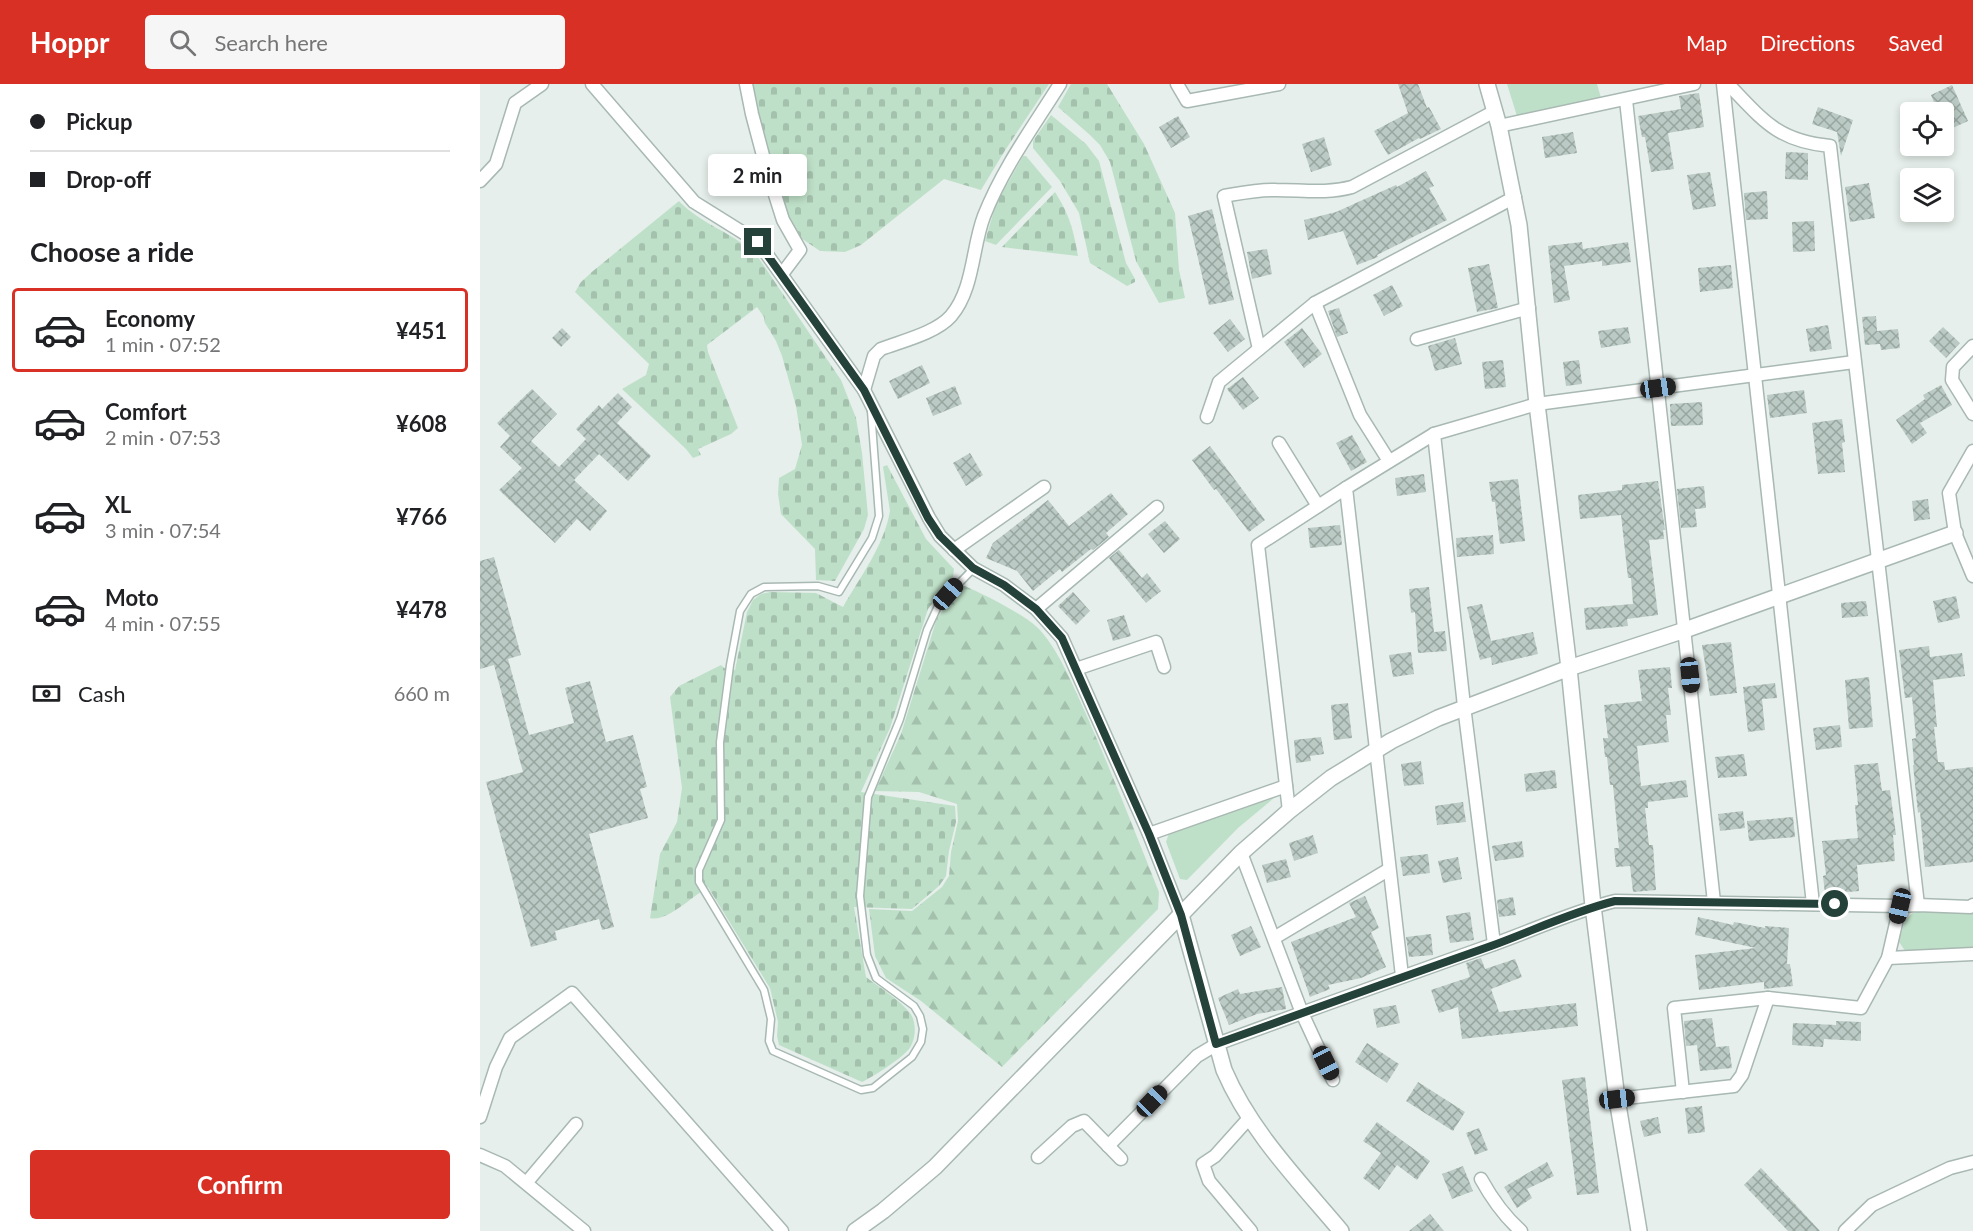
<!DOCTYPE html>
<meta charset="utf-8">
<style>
:root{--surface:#fff;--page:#f6f6f6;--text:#202124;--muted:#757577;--line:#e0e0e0;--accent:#d93025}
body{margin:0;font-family:Lato,sans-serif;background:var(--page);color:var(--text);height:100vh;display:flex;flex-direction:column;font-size:22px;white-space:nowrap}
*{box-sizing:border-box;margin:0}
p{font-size:20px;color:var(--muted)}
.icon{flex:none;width:33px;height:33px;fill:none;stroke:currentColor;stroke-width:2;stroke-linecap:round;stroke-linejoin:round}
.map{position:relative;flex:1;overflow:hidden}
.sheet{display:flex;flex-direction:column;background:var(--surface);width:480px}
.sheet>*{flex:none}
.hud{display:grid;align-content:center;height:132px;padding:0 30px;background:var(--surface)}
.controls{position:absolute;left:1420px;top:18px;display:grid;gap:12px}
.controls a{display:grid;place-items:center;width:54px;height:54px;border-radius:6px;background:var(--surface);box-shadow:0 3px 9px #0003;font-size:30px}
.end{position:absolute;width:27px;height:27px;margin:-14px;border:8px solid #24423a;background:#fff;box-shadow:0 0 0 3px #fff}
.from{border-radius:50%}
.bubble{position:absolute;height:42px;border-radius:6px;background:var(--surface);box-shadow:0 3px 9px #0003;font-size:20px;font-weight:700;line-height:42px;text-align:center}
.car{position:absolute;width:18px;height:36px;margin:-18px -9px;border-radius:8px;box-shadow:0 0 4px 2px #0007;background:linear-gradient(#222 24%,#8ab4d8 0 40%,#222 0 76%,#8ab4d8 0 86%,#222 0)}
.hud b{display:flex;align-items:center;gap:21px;height:57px;font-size:22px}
.hud b+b{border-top:2px solid var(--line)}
.hud i{width:15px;height:15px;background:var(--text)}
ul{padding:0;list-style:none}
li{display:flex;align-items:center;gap:18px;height:84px;margin:0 12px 9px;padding:0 18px;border:3px solid transparent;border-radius:6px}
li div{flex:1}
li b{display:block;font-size:22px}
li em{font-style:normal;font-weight:700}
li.on{border-color:var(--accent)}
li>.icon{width:54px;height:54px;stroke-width:1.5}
h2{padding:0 30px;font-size:27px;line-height:72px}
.pay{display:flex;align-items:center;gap:15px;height:66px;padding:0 30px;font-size:22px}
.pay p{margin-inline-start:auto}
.action{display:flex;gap:12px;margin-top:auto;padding:12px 30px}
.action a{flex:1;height:69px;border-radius:6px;background:var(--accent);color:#fff;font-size:24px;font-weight:700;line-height:69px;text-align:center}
header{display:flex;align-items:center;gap:36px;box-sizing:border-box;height:84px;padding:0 30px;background:var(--accent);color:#fff}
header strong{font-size:28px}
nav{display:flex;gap:33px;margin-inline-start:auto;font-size:21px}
.search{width:420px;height:54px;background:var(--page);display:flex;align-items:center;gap:15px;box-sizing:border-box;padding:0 21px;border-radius:6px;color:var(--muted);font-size:22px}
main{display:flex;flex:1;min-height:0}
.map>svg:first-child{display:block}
.forest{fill:url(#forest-firs)}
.cemetery{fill:url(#cemetery-stones)}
.park{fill:#bfe0c8}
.building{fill:url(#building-cross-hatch)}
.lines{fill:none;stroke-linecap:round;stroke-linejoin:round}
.service-casing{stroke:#a8b8b2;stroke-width:9}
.minor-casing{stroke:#a8b8b2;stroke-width:15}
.tertiary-casing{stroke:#a8b8b2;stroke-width:18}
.service{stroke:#fff;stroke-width:6}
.minor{stroke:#fff;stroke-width:12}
.tertiary{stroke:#fff;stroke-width:15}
.route{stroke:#24423a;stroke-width:8}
</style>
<header>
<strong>Hoppr</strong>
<div class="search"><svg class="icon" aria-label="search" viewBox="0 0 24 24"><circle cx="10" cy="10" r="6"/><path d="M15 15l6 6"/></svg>Search here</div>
<nav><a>Map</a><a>Directions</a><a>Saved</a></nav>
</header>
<main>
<section class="sheet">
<div class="hud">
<b><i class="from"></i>Pickup</b>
<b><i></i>Drop-off</b>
</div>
<h2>Choose a ride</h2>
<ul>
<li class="on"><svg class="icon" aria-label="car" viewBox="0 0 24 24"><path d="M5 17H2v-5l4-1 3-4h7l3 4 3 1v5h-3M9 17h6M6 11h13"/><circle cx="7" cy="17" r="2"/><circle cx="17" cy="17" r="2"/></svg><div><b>Economy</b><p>1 min · 07:52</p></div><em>¥451</em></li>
<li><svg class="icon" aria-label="car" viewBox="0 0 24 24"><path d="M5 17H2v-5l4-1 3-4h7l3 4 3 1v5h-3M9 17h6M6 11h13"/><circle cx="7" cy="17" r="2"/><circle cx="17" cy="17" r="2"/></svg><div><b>Comfort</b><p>2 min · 07:53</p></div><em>¥608</em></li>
<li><svg class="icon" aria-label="car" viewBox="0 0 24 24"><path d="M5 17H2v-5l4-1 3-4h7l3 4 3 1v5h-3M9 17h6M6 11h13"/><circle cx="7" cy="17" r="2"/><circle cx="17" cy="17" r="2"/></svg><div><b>XL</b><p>3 min · 07:54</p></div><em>¥766</em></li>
<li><svg class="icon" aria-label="car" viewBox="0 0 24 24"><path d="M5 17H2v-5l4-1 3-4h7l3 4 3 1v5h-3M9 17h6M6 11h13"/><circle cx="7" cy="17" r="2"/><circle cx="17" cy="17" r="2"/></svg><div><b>Moto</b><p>4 min · 07:55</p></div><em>¥478</em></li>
</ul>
<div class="pay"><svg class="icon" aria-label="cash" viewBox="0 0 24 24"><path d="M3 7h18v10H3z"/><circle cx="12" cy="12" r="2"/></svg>Cash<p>660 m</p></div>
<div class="action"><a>Confirm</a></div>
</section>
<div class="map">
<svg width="1493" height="1147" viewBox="0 0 1493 1147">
<defs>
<pattern id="forest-firs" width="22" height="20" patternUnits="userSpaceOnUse" patternTransform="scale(1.5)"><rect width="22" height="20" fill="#bfe0c8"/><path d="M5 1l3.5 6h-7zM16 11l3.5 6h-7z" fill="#a4c1ad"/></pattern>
<pattern id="cemetery-stones" width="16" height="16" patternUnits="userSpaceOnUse" patternTransform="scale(1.5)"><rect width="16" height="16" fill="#bfe0c8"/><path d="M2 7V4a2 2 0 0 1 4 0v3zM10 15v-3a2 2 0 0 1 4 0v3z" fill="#a4c1ad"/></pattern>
<pattern id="building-cross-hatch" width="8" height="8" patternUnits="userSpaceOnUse" patternTransform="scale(1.5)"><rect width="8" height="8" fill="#bbcac4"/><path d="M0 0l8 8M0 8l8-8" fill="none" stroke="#98a6a0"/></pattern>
</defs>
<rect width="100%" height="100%" fill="#e6efeb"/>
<path class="forest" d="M482,502h3c20,9 61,29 75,44 21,24 33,56 46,84 26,59 49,118 73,178l-1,17 -156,158 -81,-66 -35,-23 -11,-22 -6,-47 43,2 30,-24 7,-11 2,-24 7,-31 -1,-17 -38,-12 -44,-1 26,-57 36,-116z"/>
<g class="cemetery">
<path d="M272,0h297l-45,68 -23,38 -37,-11 -83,66 -16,7 -25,-1 -22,-15 -10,-22 -32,-104z"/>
<path d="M591,0h36l37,60 31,69 4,57 6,28 -26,5 -23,-42 -26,-99 -10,-17 -10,-10 -32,-28z"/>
<path d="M571,31l35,29 13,17 27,102 9,16v3l-8,4 -37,-23 -11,-50 -19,-32 -27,-33v-7z"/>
<path d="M543,72h3l26,31 -56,58 -11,-4 11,-37z"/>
<path d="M575,108c15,24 18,37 23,64l-76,-9z"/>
<path d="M199,117c22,24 57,32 79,56l83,123 15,38 6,35 6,62 -4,14 -29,52 -19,-1 -1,-31 -34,-35 -3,-20 1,-16 16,-9 7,-24 -6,-39 -14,-50 -6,-15 -11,-18 -1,-6 -7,-10 -50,38 1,7 30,76 -7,6 -33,15 3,6 -8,3 -7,-9 -64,-60 24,-14 3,-11 -74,-72 6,-10 12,-11z"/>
<path d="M407,381l39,74 28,30 -1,8 -25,32 -38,119 -29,64 94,14 1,16 -7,29 -3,25 -7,10 -27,23 -58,-2 12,70c13,10 34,23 44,36 7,9 6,27 -1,36 -7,9 -36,28 -47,33l-83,-37 -2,-9 1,-14 -8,-34 -62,-101c-14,8 -42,36 -58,31l10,-64 17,-32 5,-34 -12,-91 9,-11 42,-21 3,3 11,2 12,-58 6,-12 8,-6 9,-2 46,1 27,14c17,-30 41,-61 47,-96l-7,-44z"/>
</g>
<g class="park">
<path d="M1027,0h90l4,14 -84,18z"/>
<path d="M794,714l-36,30 -51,52 -7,-1 -14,-37 3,-9z"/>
<path d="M1435,827l55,2 3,-1v36l-67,4 -7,-10 6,-22z"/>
</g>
<g class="building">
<path d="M918,0h20l9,24 2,-1 12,22 -21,10 -1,-1 -31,17 -14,-24 34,-18z"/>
<path d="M1472,1l16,36 -24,11v-20h-6l-7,-17z"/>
<path d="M1219,9l5,34 -36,6 6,36 -23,3 -6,-35h-3l-4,-21 43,-7 -2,-13z"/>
<path d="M1338,23l35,13 -12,36 -4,-24 -25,-8z"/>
<path d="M698,32l12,21 -19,11 -12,-21z"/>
<path d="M1093,48l4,21 -32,5 -3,-21z"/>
<path d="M844,53l8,28 -21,7 -9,-28z"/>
<path d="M1306,68l22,1v27l-23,-1z"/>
<path d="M946,87l8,15 -5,2 18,32 -70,35 1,2 -21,8 -14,-34 -35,9 -4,-20 32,-8 60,-27 1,2z"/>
<path d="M1230,88l6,34 -23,4 -6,-35z"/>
<path d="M1389,99l6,35 -25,4 -5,-35z"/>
<path d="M1287,107l1,28 -22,1 -2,-27z"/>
<path d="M732,125l22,91 -25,5 -21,-89z"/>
<path d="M1334,137l1,30 -22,1 -1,-30z"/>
<path d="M1102,158l1,7 45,-7 3,20 -29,4v-5l-38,5 6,34 -16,3 -6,-57z"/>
<path d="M787,165l5,25 -20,5 -5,-27z"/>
<path d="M1009,180l9,44 -21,4 -9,-44z"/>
<path d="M1251,181l2,23 -33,4 -2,-24z"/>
<path d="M912,201l11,21 -19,10 -11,-21z"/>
<path d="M859,224l9,25 -11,4 -9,-26z"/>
<path d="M1396,232l1,15 21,-2 2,19 -19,2 -1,-6 -15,1 -3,-28z"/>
<path d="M750,235l15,20 -17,13 -15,-19z"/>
<path d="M1348,241l4,24 -22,3 -4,-23z"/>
<path d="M1148,243l3,16 -30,5 -3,-17z"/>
<path d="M1463,243l17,16 -14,15 -17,-17z"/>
<path d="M82,244l9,9 -10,10 -9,-9z"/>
<path d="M822,244l20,26 -18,14 -20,-26z"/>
<path d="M975,254l7,26 -27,7 -7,-25z"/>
<path d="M1023,276l3,27 -21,2 -3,-27z"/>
<path d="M1099,276l3,24 -16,2 -3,-24z"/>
<path d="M442,281l8,18 -32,16 -9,-18z"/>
<path d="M763,293l16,21 -16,12 -16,-21z"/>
<path d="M1461,301l11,20 -32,18 7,10 -15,11 -16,-24 29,-21 -2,-4z"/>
<path d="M475,302l7,18 -29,12 -7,-18z"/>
<path d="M52,305l25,25 -26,27 28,26 27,-28 -10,-10 23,-24 3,4 16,-16 14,14 -15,16 34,33 -23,25 -29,-27 -25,26 33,31 -17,20 -13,-12 -22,24 -56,-53 23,-22 -22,-21 10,-11 -13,-13z"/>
<path d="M1324,306l3,23 -37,5 -3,-23z"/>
<path d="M1222,318l1,23 -32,1 -1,-22z"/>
<path d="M1362,335l3,23 -3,1 3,29 -27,2 -6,-51z"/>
<path d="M872,351l15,27 -16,9 -15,-28z"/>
<path d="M730,362l55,74 -16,12 -33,-43 -2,1 -22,-30z"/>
<path d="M490,369l13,22 -17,11 -13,-23z"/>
<path d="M944,390l2,18 -29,4 -2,-18z"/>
<path d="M1038,395l7,62 -25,3 -5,-42h-3l-3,-20z"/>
<path d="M1178,397l7,49h-2l1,9 -15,1 9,75 -31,4 1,7 -42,4 -2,-22 49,-4 -2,-26h-3l-7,-63 -41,4 -2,-24 44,-5v-5z"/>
<path d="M1224,402l2,22 -11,1 2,18 -16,1 -4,-39z"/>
<path d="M631,409l17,21 -22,19 3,4 -16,13 -2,-1 -29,23 -2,-3 -27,22 -16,-20 -31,-13 7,-15 55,-43 21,26z"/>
<path d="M1448,415l2,20 -16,2 -2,-20z"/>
<path d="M685,437l15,18 -16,14 -16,-19z"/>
<path d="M860,441l2,20 -32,3 -2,-20z"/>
<path d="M1013,451l1,19 -37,3 -1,-19z"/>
<path d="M639,466l23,28 5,-5 14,18 -15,12 -37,-45z"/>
<path d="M14,473l27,98 -13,4 21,76 45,-12 -9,-35 25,-7 16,61 27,-7 14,52 -7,2 8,29 -59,16 25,93 -12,3 -3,-11 -44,12 2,9 -26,7 -45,-165 37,-10 -29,-107 -14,4v-108z"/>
<path d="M949,503l5,45 11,-1 2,20 -29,2 -3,-41 -4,1 -2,-24z"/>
<path d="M593,508l17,19 -14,14 -18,-19z"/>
<path d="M1476,512l4,22 -22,5 -5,-22z"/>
<path d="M1386,517l2,15 -26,2 -1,-15z"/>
<path d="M1002,520l9,37 42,-9 5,22 -46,11 -1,-8 -11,3 -13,-53z"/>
<path d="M644,531l7,21 -18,5 -6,-21z"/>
<path d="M1251,558l6,51 -27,3 -8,-51z"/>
<path d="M1449,562l1,11 32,-4 3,23 -32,4 4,47h-3l4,35h6l1,8 28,-3v95l-48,5 -5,-55 -2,1 -5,-48h1l-2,-26 4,-1 -4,-41 -7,1 -6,-48z"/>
<path d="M931,568l3,22 -21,3 -4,-22z"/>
<path d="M1190,583l2,21h-4l3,27h-5l3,27 -32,4 4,40 45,-6 2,17 -40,5v6h-3l4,37h4l3,45 -23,2 -3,-26 -14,1 -2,-19h5l-6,-63h-3l-3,-28h-2l-2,-19h5l-4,-33 38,-4 -4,-31z"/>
<path d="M1389,593l4,50 -24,2 -4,-49z"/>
<path d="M1295,599l2,15 -15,1 3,31 -17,2 -5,-45z"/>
<path d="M868,619l4,35 -18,2 -3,-35z"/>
<path d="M1360,641l2,22 -26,3 -3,-22z"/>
<path d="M841,653l3,17 -14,2 1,5 -15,2 -2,-23z"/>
<path d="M1264,670l3,22 -29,2 -3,-21z"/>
<path d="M941,677l3,23 -20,2 -3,-22z"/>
<path d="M1398,679l4,28 8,-1 6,45h-3l2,26 -38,4 2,26 -34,3 -2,-18 3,-1 -4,-34 36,-3 -3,-33h3l-4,-40z"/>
<path d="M1075,686l2,18 -31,4 -2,-18z"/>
<path d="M983,718l3,20 -29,3 -2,-19z"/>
<path d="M1263,727l2,17 -25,3 -2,-17z"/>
<path d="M1313,733l2,20 -46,4 -2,-20z"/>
<path d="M833,751l5,18 -24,8 -5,-18z"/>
<path d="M1042,757l2,16 -29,4 -3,-15z"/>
<path d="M948,770l2,19 -27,3 -3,-19z"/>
<path d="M978,773l4,22 -19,4 -5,-22z"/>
<path d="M806,775l5,18 -24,6 -5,-18z"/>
<path d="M885,812l14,32 -8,4 15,35 -25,11 -33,7 2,4 -20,8 -19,-55 65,-25 -7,-14z"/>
<path d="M1033,813l3,18 -17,2 -2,-17z"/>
<path d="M990,828l4,28 -24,3 -4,-27z"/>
<path d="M1218,833l35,8 1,-3 31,6v-2l24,2 -2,36h3l3,22 -29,3v-7l-65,8 -4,-35 61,-7 -61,-13z"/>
<path d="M771,842l10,21 -21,9 -9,-21z"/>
<path d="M951,850l2,21 -24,2 -3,-20z"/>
<path d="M1001,874l4,11 30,-10 7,18 -31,12 8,23 77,-9 2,23 -116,13 -4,-32 -19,6 -8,-23 39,-13 -4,-14z"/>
<path d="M802,903l4,22 -29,5 -28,11 -11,-27 20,-9 2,5z"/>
<path d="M916,921l4,18 -23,5 -4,-19z"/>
<path d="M1232,934l4,29 13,-1 3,22 -32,3 -3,-26 -11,1 -2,-25z"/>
<path d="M1356,937l25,1v19l-37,-2 -1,8 -31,-2 1,-22 43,2z"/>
<path d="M887,959l32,21 -12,19 -32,-21z"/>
<path d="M1105,993l14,116 -22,2 -15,-115z"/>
<path d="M938,998l47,30 -12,19 -47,-30z"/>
<path d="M1222,1022l3,26 -17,2 -3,-26z"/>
<path d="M1178,1033l3,16 -17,4 -4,-16z"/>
<path d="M897,1038l53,39 -13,19 -20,-15 -18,25 -16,-12 18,-25 -18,-12z"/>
<path d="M999,1044l9,22 -13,5 -9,-22z"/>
<path d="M1067,1078l7,14 -27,13 5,9 -15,10 -13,-21z"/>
<path d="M983,1082l10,25 -21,8 -10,-25z"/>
<path d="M1281,1084l34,36 25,27h-32l-44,-46z"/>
<path d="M950,1130l14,17h-35z"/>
</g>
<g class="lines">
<defs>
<path id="service" d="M391,327l8,105 -7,22 -33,54 -21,-6 -54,1 -13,7 -11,17 -10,54 -10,77 1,78 -22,50v12l65,108 7,29 -2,22 4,10 88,39 12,-2 39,-31 9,-15 2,-13 -3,-13 -6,-10 -38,-28 -9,-23 -7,-59 8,-99 32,-78 27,-89 12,-26 34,-35"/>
<g id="minor">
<path d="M112,0l102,118 64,40 106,148 65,128 11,18 33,32 31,17 32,24 26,29 87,196 32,81"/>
<path d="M266,0l6,30 13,49 18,57 17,30 -18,24"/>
<path d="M697,0l10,17 92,-17"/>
<path d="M1243,0l90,820"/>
<path d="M1248,0c35,36 49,57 102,62l88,759"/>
<path d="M1146,16l88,802"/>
<path d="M1019,42l195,-42"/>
<path d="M0,97l16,-17 19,-61 27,-19"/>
<path d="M835,219l45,112 29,46"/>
<path d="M937,255l112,-31"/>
<path d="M1493,262l-20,21 -1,13 21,34"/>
<path d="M779,265l-35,-153c17,-3 35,-7 52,-6 27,0 50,4 76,-3l143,-76"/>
<path d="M384,306l10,-34 7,-7c21,-8 55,-16 70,-33 23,-27 21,-69 33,-100 19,-48 49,-89 76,-132"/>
<path d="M727,333l12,-35 96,-79 200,-106"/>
<path d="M954,350l30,272 30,238"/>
<path d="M799,359l39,63"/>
<path d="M1493,367l-24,42 6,40 18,43"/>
<path d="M474,466l90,-63"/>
<path d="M556,525l121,-102"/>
<path d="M596,585l80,-27 8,25"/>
<path d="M809,727l-31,-266 88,-57"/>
<path d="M669,750l137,-48"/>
<path d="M761,769l61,160 31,67"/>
<path d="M794,854l114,-68"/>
<path d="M1408,874l85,-4"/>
<path d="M922,892l-56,-488 88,-54 103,-30 317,-42"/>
<path d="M1203,1008l-9,-84 94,-10 93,10 27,-50 12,-52"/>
<path d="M1137,1015l117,-13 8,-11 26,-77"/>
<path d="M0,1033l16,-50 14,-29 62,-45 210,238"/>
<path d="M770,1033l-35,39 -12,8 6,17 42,50"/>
<path d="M628,1062l89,-90 20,-12c89,-33 179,-65 269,-97 43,-15 85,-35 129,-46l285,5 18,-1 52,2 3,-2"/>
<path d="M0,1071l25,11 79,65"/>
<path d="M558,1073l34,-31 12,-5 37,38"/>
<path d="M1001,1095c11,20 23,37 40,52"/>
<path d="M47,1098l49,-58"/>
<path d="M1365,1147l27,-26 78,-37 23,-6"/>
</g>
<g id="tertiary">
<path d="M1007,0l12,42 20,99 18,179 32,264 24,238 24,193 22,132"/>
<path d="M701,831l43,155c26,61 75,111 117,161"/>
<path d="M375,1147l28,-20 52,-44 306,-314 48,-42 42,-33 60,-37 47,-23 131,-50 116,-38 270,-97"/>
</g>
</defs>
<use href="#service" class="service-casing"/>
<use href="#minor" class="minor-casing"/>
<use href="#tertiary" class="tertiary-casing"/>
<use href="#service" class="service"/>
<use href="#minor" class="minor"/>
<use href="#tertiary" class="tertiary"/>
</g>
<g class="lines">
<path class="route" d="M278,158l106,148 64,128 12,18 33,32 31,17 32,24 26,29 87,196 32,81 35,129c92,-33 183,-66 275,-98 41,-15 81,-34 124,-45l220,3"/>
</g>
</svg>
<div class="controls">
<a><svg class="icon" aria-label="locate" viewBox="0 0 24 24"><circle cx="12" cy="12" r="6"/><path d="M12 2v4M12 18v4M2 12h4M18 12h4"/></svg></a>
<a><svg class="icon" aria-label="layers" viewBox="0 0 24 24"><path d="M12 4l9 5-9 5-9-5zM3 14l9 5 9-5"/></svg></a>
</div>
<i class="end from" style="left:1355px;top:820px"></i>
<i class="end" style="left:278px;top:158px"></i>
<div class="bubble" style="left:228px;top:70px;width:99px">2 min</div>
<i class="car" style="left:1178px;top:304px;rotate:82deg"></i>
<i class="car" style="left:468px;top:510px;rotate:41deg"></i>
<i class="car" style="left:1210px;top:591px;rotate:174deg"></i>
<i class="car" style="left:1420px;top:822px;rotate:193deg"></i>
<i class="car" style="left:846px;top:979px;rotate:154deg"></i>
<i class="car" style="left:1137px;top:1015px;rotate:83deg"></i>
<i class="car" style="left:672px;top:1017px;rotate:44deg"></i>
</div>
</main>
